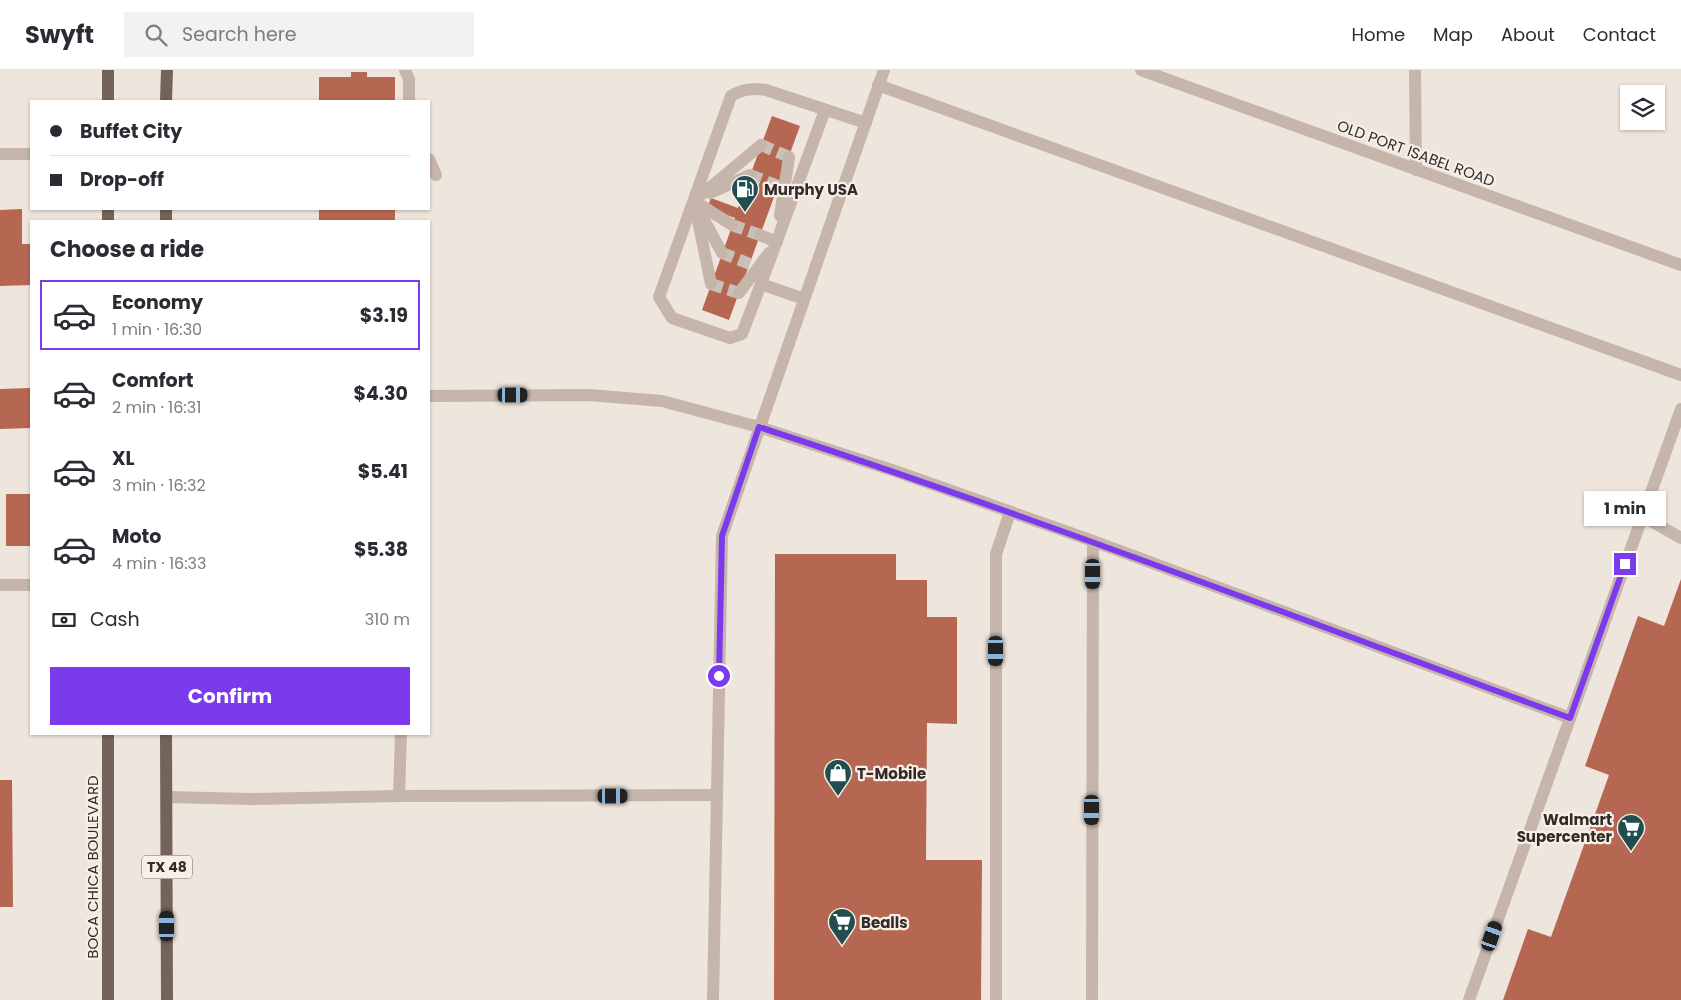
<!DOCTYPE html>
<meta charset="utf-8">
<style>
:root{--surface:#fff;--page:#f2f2f3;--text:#2b2b33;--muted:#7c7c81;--line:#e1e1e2;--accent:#7c3aed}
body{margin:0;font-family:Poppins,sans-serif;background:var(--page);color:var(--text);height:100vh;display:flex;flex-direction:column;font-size:19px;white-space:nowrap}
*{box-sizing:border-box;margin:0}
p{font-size:16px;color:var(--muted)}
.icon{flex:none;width:28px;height:28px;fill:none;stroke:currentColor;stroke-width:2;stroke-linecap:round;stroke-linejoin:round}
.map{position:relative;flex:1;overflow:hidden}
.panel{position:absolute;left:30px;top:150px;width:400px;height:515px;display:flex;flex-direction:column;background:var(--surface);border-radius:0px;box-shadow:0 1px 4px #0004}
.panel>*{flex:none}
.top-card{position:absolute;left:30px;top:30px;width:400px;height:110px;border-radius:0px;box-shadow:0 1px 4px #0004;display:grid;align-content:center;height:110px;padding:0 20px;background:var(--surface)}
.buttons{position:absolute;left:1620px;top:15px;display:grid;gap:10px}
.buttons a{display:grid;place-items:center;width:45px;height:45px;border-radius:0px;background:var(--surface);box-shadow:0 1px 4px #0004;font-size:25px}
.end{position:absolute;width:22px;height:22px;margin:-11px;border:6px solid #7c3aed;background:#fff;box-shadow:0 0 0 2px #fff}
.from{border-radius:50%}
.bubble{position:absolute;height:35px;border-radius:0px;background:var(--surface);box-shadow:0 1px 4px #0004;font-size:16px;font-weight:700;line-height:35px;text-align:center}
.car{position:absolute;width:15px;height:30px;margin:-15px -8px;border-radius:6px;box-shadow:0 0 4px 1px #0007;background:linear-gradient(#222 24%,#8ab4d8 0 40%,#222 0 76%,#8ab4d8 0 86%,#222 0)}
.top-card b{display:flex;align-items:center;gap:18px;height:48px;font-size:19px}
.top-card b+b{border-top:1px solid var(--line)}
.top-card i{width:12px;height:12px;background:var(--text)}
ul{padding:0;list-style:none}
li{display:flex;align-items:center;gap:15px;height:70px;margin:0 10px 8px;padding:0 10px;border:2px solid transparent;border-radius:0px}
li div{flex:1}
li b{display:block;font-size:19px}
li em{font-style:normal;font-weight:700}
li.current{border-color:var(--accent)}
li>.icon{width:45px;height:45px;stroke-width:1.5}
h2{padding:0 20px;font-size:22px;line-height:60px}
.pay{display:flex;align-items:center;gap:12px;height:55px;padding:0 20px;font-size:19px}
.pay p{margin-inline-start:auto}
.cta{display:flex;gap:10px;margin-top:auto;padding:10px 20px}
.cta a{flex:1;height:58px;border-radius:0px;background:var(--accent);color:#fff;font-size:20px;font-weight:700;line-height:58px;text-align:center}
header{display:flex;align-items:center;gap:30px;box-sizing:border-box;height:70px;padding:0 25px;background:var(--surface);border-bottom:1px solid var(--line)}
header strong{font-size:24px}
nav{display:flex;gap:28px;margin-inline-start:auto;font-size:18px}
.search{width:350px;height:45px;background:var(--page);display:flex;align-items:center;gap:12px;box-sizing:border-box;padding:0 18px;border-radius:0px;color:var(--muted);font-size:19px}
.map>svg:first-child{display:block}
.building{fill:#b66752}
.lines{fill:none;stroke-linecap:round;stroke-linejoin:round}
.minor-tunnel{stroke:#c9c0b8;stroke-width:12;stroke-dasharray:12 6;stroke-linecap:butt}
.minor{stroke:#c5b5aa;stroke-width:12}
.major{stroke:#73635b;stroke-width:12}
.route{stroke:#7c3aed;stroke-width:6}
.labels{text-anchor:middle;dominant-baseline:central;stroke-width:4.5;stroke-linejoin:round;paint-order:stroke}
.shield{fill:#f7efe8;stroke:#6e6662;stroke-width:1}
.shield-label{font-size:14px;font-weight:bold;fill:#332b28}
.street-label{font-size:15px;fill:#332b28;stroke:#f7efe8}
.poi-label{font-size:15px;font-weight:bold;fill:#332b28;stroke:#f7efe8;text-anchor:start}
</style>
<header>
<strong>Swyft</strong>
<div class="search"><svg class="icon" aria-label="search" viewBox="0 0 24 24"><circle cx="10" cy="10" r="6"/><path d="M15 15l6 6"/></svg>Search here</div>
<nav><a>Home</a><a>Map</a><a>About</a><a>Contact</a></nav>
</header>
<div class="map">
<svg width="1681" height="930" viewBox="0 0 1681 930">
<rect width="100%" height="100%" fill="#eee5dc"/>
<g class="building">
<path d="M351,2h16v5h28v24h-76v-24h32z"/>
<path d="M772,46l28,10 -71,194 -27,-10 33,-92 -28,-10 4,-10 27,10z"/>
<path d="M22,139v35h9v41l-31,1v-76z"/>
<rect x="319" y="139" width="76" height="12"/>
<path d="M31,318v40l-31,1v-40z"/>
<rect x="6" y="424" width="25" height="52"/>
<path d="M775,484h121v26h31v37h30v107l-30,-1 -1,137h56l-1,140h-207z"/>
<path d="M1681,509v421h-178l25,-71 23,8 58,-162 -24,-9 53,-150 26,10z"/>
<path d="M0,710h12l1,127h-13z"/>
</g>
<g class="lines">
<g class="minor-tunnel">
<path d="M761,75l28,12"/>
<path d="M750,105l28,11"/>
<path d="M732,155l28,10"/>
<path d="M722,183l28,11"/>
<path d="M711,214l28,9"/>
</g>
<g class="minor">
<path d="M405,0l4,9v22"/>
<path d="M1141,0l540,195"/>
<path d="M1415,0l1,100"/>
<path d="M878,15l803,290"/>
<path d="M0,84h31"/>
<path d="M429,89l7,16"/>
<path d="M710,123l40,-18"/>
<path d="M695,130l66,-55"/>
<path d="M694,131l17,83"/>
<path d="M696,132l36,23"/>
<path d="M701,144l21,39"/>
<path d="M780,146l9,-59"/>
<path d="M760,165l17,7"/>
<path d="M761,214l64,-174"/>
<path d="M739,223l30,-40"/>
<path d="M804,229l-43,-15 -19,50 -12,4 -58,-20 -13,-21 72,-201c12,-7 21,-8 35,-6l100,33"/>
<path d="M429,326l160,-1 73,6 97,26 136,44 198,70 477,177"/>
<path d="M1642,446l39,22"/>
<path d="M0,515h31"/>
<path d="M399,726l2,-62"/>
<path d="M167,727l84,2 148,-3 318,-1"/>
<path d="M713,930l9,-464 162,-466"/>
<path d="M996,930v-446l14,-42"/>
<path d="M1092,930l1,-459"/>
<path d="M1469,930l212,-591"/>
</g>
<g class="major">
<path d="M108,31v-31"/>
<path d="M166,31l1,-31"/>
<path d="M108,151v-12"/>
<path d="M166,151v-12"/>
<path d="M166,664l1,266"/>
<path d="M108,930v-266"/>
</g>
</g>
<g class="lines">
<path class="route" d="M719,606l3,-140 37,-109c273,89 541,192 811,291l55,-154"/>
</g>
<defs>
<symbol id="fuel-pin" viewBox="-11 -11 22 30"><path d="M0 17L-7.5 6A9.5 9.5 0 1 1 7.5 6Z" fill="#234e4f" stroke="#f7efe8"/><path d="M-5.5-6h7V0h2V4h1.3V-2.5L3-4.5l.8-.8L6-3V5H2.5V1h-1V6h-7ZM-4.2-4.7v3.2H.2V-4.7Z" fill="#fff"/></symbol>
<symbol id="shop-pin" viewBox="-11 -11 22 30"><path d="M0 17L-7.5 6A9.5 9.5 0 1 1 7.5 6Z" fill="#234e4f" stroke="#f7efe8"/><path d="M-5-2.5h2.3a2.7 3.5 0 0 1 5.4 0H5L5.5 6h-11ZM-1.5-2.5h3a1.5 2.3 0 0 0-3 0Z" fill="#fff"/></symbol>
<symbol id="supermarket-pin" viewBox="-11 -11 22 30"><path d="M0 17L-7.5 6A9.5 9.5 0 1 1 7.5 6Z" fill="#234e4f" stroke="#f7efe8"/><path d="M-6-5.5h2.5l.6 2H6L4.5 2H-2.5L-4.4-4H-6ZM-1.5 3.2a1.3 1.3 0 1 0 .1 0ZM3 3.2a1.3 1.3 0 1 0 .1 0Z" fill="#fff"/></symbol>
</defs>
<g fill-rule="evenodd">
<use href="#fuel-pin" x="729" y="103" width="32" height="43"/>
<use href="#shop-pin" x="822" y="687" width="32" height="43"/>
<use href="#supermarket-pin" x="1615" y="742" width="32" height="43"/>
<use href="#supermarket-pin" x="826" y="836" width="32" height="43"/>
</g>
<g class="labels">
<rect class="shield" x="142" y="785.5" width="50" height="23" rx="4"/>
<g class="shield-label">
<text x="167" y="797">TX 48</text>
</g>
<g class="street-label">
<text transform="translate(1416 83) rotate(20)">OLD PORT ISABEL ROAD</text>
<text transform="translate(92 797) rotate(-90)">BOCA CHICA BOULEVARD</text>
</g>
<g class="poi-label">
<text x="764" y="119">Murphy USA</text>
<text x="857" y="703">T-Mobile</text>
<text x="1612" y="749" text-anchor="end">Walmart<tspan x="1612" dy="17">Supercenter</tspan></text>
<text x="861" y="852">Bealls</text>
</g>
</g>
</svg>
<div class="buttons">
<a><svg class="icon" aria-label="layers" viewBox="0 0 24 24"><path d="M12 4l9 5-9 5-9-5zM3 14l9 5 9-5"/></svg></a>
</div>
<i class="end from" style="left:719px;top:606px"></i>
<i class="end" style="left:1625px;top:494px"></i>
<div class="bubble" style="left:1584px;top:421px;width:82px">1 min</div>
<i class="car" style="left:513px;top:325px;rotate:90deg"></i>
<i class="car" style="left:1093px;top:504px;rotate:180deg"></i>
<i class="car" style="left:996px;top:581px;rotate:180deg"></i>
<i class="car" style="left:613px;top:726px;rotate:90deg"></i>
<i class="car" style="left:1092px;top:740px;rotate:180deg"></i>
<i class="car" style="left:167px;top:856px;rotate:0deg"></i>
<i class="car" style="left:1492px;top:866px;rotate:19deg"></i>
<div class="top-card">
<b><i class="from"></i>Buffet City</b>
<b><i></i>Drop-off</b>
</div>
<section class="panel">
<h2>Choose a ride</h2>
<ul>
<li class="current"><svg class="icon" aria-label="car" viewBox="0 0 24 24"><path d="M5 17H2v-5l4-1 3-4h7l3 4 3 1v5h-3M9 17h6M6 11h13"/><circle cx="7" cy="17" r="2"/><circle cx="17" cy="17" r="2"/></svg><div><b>Economy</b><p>1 min · 16:30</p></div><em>$3.19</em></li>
<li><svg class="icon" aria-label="car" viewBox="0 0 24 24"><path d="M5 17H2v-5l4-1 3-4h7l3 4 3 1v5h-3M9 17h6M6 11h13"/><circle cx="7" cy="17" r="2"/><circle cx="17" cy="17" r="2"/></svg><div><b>Comfort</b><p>2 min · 16:31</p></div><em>$4.30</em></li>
<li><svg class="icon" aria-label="car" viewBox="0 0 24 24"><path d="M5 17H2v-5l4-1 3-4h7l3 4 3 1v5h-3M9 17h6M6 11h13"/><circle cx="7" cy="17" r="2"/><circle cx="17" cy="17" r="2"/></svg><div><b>XL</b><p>3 min · 16:32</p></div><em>$5.41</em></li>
<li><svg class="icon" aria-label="car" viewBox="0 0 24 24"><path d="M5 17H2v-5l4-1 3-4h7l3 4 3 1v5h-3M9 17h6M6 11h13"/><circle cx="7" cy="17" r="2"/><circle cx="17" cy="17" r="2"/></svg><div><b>Moto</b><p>4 min · 16:33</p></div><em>$5.38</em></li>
</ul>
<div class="pay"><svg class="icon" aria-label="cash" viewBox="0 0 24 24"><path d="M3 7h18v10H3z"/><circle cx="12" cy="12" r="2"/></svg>Cash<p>310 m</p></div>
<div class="cta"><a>Confirm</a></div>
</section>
</div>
